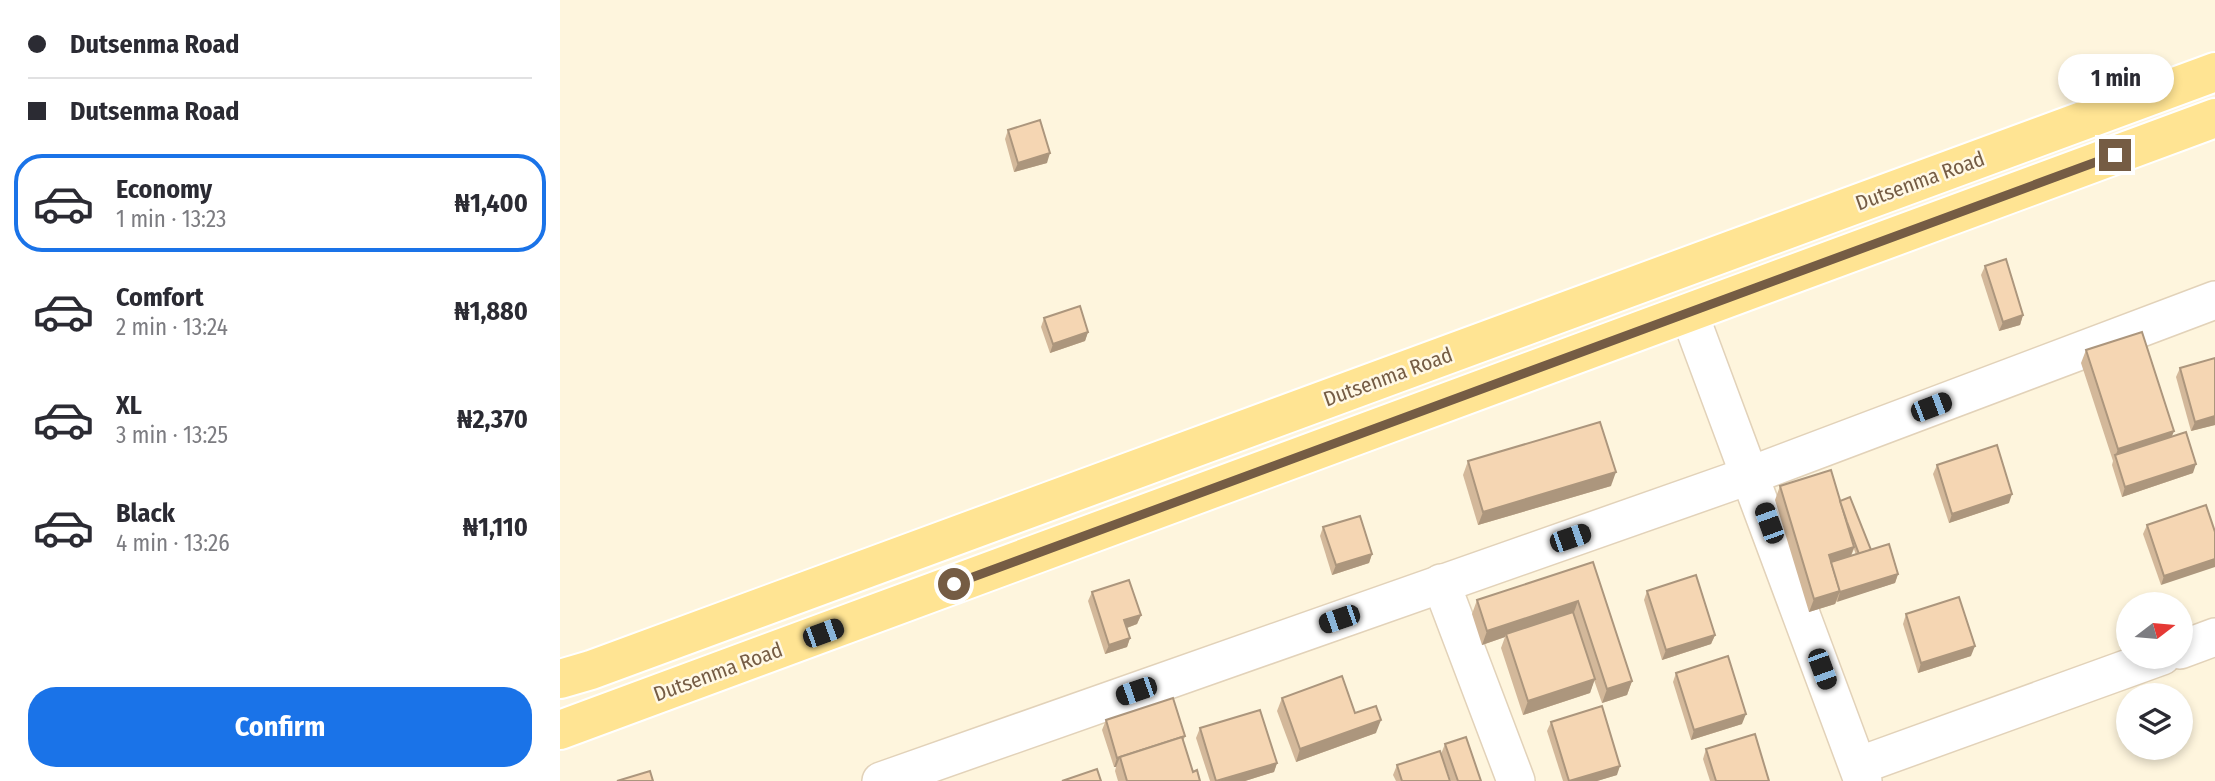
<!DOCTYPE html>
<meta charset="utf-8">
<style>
:root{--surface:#fff;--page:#f7f7f7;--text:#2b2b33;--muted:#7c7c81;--line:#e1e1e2;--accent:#1a73e8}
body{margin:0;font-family:"Fira Sans Condensed",sans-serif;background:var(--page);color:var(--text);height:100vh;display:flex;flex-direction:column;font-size:26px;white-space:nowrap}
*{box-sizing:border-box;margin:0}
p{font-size:23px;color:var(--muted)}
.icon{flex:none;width:38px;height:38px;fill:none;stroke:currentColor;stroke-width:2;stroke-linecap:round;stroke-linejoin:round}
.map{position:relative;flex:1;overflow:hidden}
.drawer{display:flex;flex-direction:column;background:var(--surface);width:560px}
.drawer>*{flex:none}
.top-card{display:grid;align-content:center;height:154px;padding:0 28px;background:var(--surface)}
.needle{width:46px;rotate:74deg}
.controls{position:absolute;left:1556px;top:592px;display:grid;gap:14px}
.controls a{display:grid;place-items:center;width:77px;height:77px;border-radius:50%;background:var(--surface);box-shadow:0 4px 10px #0003;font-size:35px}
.end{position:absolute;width:32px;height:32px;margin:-16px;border:9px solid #755c44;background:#fff;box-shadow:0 0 0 4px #fff}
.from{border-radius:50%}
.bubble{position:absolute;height:49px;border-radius:24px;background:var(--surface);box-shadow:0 4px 10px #0003;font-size:23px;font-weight:700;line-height:49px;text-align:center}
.car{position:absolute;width:21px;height:42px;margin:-21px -10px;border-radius:9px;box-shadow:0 0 5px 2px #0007;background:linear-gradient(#222 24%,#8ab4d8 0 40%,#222 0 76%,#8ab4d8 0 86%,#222 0)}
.top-card b{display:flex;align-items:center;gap:24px;height:66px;font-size:26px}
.top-card b+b{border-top:2px solid var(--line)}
.top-card i{width:18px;height:18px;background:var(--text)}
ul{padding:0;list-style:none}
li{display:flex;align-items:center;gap:21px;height:98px;margin:0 14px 10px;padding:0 14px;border:4px solid transparent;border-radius:28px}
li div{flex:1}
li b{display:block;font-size:26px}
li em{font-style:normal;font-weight:700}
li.current{border-color:var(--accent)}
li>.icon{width:63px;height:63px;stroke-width:1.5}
.primary-button{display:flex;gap:14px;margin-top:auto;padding:14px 28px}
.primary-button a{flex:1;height:80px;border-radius:28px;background:var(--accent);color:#fff;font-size:28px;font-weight:700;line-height:80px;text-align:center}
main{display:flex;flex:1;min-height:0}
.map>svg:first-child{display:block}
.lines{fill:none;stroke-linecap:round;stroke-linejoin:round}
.minor-casing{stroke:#e2d2b9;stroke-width:40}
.major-casing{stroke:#fff;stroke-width:42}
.minor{stroke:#fff;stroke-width:37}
.major{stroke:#ffe493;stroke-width:38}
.wall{fill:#d3b89a;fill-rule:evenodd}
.shaded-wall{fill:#ac967d}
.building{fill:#f5d6b3;stroke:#ac967d;stroke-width:2}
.route{stroke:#755c44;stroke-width:9}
.labels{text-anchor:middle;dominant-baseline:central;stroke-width:5;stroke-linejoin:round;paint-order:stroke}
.street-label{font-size:21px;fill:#755c44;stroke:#fff8e5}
</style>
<main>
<section class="drawer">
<div class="top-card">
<b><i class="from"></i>Dutsenma Road</b>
<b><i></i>Dutsenma Road</b>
</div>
<ul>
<li class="current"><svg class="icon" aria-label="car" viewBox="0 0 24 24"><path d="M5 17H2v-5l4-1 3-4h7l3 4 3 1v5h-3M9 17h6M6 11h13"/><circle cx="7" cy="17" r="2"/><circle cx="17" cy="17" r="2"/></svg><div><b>Economy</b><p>1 min · 13:23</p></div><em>₦1,400</em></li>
<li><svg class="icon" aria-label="car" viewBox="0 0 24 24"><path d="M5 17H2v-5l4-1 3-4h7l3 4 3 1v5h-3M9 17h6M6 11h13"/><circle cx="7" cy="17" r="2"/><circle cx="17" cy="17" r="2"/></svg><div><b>Comfort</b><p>2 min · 13:24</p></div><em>₦1,880</em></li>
<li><svg class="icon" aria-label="car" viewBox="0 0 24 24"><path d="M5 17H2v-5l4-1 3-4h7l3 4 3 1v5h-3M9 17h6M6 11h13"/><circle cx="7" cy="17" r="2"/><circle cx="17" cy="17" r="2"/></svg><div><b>XL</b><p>3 min · 13:25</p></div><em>₦2,370</em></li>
<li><svg class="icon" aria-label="car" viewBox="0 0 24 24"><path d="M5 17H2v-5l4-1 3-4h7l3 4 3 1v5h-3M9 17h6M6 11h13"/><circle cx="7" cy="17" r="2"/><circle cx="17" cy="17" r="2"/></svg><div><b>Black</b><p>4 min · 13:26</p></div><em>₦1,110</em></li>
</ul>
<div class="primary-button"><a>Confirm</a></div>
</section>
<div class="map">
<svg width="1655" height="781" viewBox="0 0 1655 781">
<rect width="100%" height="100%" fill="#fef5dd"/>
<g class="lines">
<defs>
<g id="minor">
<path d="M1129,313l174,468"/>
<path d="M881,583l75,198"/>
<path d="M1620,650l35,-13"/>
<path d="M1298,766l304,-110"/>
<path d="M321,781l870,-306 464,-175"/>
</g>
<g id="major">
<path d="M0,679l31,-9 1624,-598"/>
<path d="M0,730l1655,-612"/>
</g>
</defs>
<use href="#minor" class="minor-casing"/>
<use href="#major" class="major-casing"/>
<use href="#minor" class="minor"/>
<use href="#major" class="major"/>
</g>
<g class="wall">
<path d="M448,130l39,33 -33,9 -9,-33z"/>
<path d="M1425,266l38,49 -3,10 -21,6 -18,-56z"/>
<path d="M484,318l44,14 -3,9 -35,12 -9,-26z"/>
<path d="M1526,350l85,87 22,36 -71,24 -10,-32 1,-4 -32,-98z"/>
<path d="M1655,358v67l-24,6 -15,-54 4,-9z"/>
<path d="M908,461l143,25 -133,39 -15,-50z"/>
<path d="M1377,465l72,38 -60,20 -16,-49z"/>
<path d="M1220,486l60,15 31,49 27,24 -3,9 -58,18 -2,3 -26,8 -34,-112zM1294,549l2,6 -5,1z"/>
<path d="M1646,505l-45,80 -18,-51 4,-9z"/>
<path d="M763,527l49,27 -3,9 -37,12 -12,-39z"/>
<path d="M1033,562l39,119 -5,14 -25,8 -8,-23 -4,13 -67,22 -22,-67 4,-11 -23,8 -10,-31 5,-14z"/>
<path d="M1087,591l68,44 -4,9 -49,16 -18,-60z"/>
<path d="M532,592l49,23 -4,9 -10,4 3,10 -3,9 -22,7 -17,-53z"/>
<path d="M1346,614l65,42 -53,17 -15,-49z"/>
<path d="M1116,673l66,51 -51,16 -18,-58z"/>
<path d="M722,698l94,35 -80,29 -19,-51z"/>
<path d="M546,720l79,16 -2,6 10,30 7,9h-82l-3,-10 1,-4h-2l-12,-37z"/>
<path d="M991,722l66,53 -20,6h-34l-16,-50z"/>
<path d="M640,728l77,35 -3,9 -29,9h-35l-14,-43z"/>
<path d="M885,744l36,37h-30l-10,-27z"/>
<path d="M1146,749l63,32h-59l-7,-22z"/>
<path d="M837,765l53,16h-54l-3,-6z"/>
</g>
<g class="shaded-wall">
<path d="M490,153l-3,10 -33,9 4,-9z"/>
<path d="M1463,315l-3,10 -21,6 4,-9z"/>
<path d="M528,332l-3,9 -35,12 3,-9z"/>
<path d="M1655,416v9l-24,6 4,-9z"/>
<path d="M1614,431l-5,13 -54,13 3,-8z"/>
<path d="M1636,464l-3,9 -71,24 3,-10z"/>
<path d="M1056,472l-5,14 -133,39 5,-13z"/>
<path d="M1452,494l-3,9 -60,20 3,-9z"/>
<path d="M1294,547l-5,14 -17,5 -3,-11z"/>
<path d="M812,554l-3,9 -37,12 4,-10z"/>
<path d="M1655,559v8l-54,18 3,-9z"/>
<path d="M1338,574l-3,9 -58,19 3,-10z"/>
<path d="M1280,591l-5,13 -26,8 5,-13z"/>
<path d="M1018,601l-5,14 -67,19 -1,3 -23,8 5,-14z"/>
<path d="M581,615l-4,9 -16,6 3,-10z"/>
<path d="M1155,635l-4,9 -49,16 4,-10z"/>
<path d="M570,638l-3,9 -22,7 4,-9z"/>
<path d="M1415,646l-4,10 -53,17 3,-10z"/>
<path d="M1035,679l-5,14 -67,22 5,-14z"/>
<path d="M1072,681l-5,14 -25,8 5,-14z"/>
<path d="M1186,714l-4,10 -51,16 3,-10z"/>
<path d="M821,720l-5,13 -80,29 4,-13z"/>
<path d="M560,757l-4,10h-2l3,-9z"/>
<path d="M717,763l-3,9 -29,9h-27z"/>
<path d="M1060,766l-3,9 -20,6h-27z"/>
</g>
<g class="building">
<path d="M480,120l10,33 -32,10 -10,-33z"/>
<path d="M1446,259l17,56 -20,7 -18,-56z"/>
<path d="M520,306l8,26 -35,12 -9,-26z"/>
<path d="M1582,332l32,99 -56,18 -32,-99z"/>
<path d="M1655,358v58l-20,6 -15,-54z"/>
<path d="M1040,422l16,50 -133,40 -15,-51z"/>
<path d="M1626,432l10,32 -71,23 -10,-32z"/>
<path d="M1437,445l15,49 -60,20 -15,-49z"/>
<path d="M1271,470l23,77 -25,8 11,36 -26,8 -34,-113z"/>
<path d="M1290,497l21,53 -12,4 -12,-32 -7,-21z"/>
<path d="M1646,505l9,27v27l-51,17 -17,-51z"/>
<path d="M800,516l12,38 -36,11 -13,-38z"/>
<path d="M1329,544l9,30 -58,18 -9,-30z"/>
<path d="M1033,562l39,119 -25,8 -29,-88 -91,30 -10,-31z"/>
<path d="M1136,575l19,60 -49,15 -19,-59z"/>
<path d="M569,580l12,35 -17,5 6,18 -21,7 -17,-53z"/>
<path d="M1399,597l16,49 -54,17 -15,-49z"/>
<path d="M1013,612l22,67 -67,22 -22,-67z"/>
<path d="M1168,656l18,58 -52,16 -18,-57z"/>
<path d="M782,676l13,37 21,-7 5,14 -81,29 -18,-51z"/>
<path d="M613,698l12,38 -68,22 -11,-38z"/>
<path d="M1042,706l18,60 -51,15 -18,-59z"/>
<path d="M700,710l17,53 -61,18 -16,-53z"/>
<path d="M1195,734l14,47h-53l-10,-32z"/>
<path d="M622,737l11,35 4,-2 3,11h-73l-7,-24z"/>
<path d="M906,737l15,44h-23l-13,-37z"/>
<path d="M880,751l10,30h-48l-5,-16z"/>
<path d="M537,769l4,12h-39z"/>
<path d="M90,771l3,10h-36z"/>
</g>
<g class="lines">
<path class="route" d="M394,584l1161,-429"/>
</g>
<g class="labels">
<g class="street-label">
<text transform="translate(1360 181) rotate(-20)">Dutsenma Road</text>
<text transform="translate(828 377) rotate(-20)">Dutsenma Road</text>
<text transform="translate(158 672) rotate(-20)">Dutsenma Road</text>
</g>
</g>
</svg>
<div class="controls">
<a><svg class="needle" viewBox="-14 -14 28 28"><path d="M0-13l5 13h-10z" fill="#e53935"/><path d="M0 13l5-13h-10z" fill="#7c7c81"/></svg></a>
<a><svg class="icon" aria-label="layers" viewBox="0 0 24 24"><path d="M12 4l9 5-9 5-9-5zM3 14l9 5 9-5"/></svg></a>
</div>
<i class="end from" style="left:394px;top:584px"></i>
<i class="end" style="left:1555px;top:155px"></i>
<div class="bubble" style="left:1498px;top:54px;width:116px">1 min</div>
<i class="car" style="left:1371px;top:407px;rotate:69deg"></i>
<i class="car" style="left:1209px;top:523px;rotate:340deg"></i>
<i class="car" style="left:1010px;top:538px;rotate:71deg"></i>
<i class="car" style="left:779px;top:619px;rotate:251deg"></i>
<i class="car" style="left:263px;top:633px;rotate:70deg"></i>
<i class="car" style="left:1262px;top:669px;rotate:160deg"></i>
<i class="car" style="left:576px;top:691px;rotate:251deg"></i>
</div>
</main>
